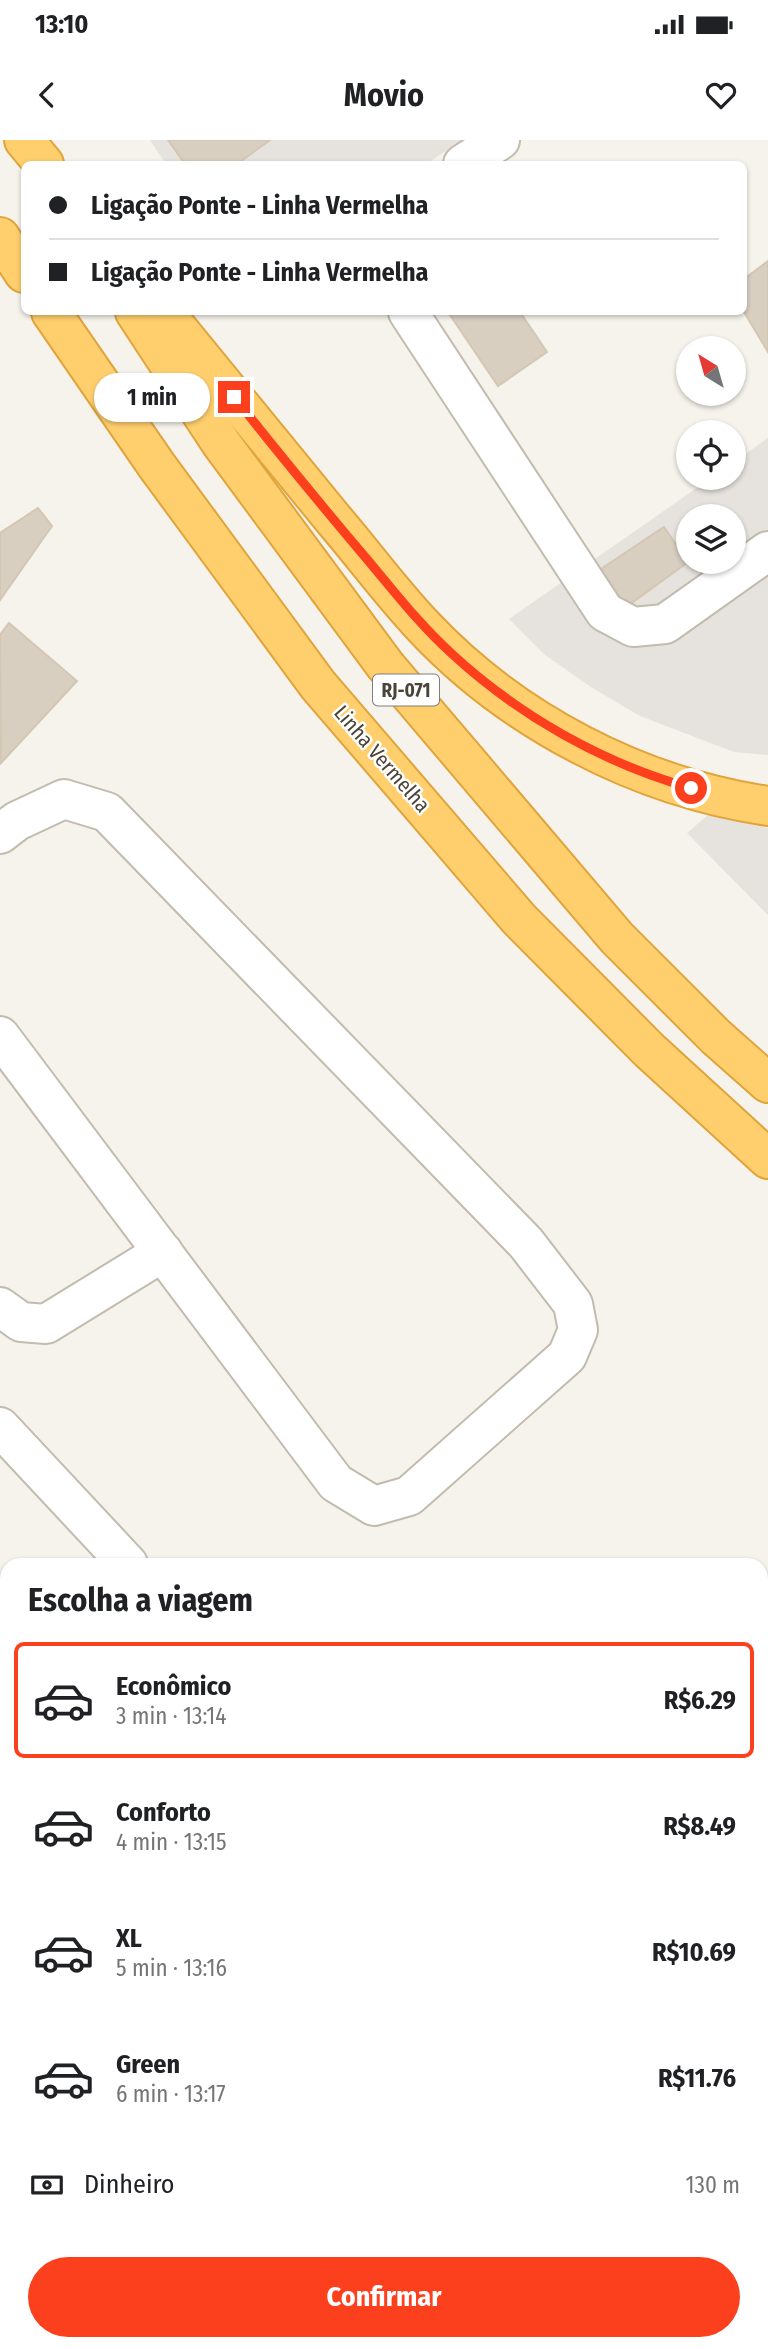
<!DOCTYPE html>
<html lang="pt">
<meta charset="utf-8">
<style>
:root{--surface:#fff;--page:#f6f6f6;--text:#202124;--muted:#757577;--line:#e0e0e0;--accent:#fc3f1d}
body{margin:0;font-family:"Fira Sans Condensed",sans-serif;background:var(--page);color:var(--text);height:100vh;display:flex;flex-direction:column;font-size:26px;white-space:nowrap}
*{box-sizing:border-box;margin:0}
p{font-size:23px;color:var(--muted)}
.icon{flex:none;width:38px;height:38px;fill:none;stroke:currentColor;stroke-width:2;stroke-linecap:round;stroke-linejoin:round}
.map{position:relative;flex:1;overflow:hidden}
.sheet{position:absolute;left:0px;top:1418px;width:768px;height:793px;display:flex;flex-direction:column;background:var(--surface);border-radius:21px 21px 0 0;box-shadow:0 2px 5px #0004}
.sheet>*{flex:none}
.hud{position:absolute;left:21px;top:21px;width:726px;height:154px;border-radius:10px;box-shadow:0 2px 5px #0004;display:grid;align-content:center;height:154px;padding:0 28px;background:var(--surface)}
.needle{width:46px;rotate:323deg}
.controls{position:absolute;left:676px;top:196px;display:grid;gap:14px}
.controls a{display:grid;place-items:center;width:70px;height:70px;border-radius:50%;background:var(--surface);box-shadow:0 2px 5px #0004;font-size:35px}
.end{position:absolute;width:32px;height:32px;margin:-16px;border:9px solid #fc3f1d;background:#fff;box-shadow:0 0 0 4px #fff}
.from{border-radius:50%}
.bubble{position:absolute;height:49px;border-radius:24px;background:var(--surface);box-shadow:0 2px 5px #0004;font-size:23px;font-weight:700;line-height:49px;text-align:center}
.hud b{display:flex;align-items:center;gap:24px;height:66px;font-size:26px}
.hud b+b{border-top:2px solid var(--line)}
.hud i{width:18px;height:18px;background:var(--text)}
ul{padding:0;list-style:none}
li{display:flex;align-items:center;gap:21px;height:116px;margin:0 14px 10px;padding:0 14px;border:4px solid transparent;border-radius:10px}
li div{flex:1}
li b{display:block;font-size:26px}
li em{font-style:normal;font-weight:700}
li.selected{border-color:var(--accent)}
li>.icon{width:63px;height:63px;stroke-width:1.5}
h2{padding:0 28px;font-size:32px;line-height:84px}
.pay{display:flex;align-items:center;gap:18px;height:77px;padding:0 28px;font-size:26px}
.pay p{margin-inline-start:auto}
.action{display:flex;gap:14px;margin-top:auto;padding:14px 28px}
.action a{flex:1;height:80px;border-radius:42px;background:var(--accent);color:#fff;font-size:28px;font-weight:700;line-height:80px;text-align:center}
.status{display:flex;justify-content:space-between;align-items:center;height:49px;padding:0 35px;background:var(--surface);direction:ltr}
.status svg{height:19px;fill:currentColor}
header{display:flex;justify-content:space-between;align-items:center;height:91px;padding:0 28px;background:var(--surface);font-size:32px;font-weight:700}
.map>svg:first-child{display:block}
.industrial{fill:#e6e2dd;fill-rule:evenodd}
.green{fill:#d2eab5}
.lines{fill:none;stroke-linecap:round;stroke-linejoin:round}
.river{stroke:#a9d4f2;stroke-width:58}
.building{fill:#d8cfc1;stroke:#d3c7b4;stroke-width:2}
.minor-casing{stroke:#c2bbae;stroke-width:42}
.highway-casing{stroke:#e0a43c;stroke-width:42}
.minor{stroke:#fff;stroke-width:38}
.highway{stroke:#ffcf6e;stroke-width:38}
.route{stroke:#fc3f1d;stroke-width:9}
.labels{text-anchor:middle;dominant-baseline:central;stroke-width:5;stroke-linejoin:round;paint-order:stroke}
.shield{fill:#fff;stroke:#817c74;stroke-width:2}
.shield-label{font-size:19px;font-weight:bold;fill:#4b4439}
.street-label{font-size:21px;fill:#4b4439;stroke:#fff}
</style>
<div class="status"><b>13:10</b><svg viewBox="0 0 49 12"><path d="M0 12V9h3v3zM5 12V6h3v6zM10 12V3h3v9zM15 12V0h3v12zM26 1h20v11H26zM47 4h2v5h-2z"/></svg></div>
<header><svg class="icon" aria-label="back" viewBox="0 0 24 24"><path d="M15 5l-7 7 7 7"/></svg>Movio<svg class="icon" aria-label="heart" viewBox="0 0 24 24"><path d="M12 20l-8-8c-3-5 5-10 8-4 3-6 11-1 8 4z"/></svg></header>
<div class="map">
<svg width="768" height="2209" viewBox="0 0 768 2209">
<rect width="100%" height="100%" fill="#f6f3ec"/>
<g class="industrial">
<path d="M150,0h313l-37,24h-260z"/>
<path d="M768,298v317l-34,-3 -94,-36 -49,-29 -46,-32 -36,-36 202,-141h22v-15zM688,376h45v46h-45z"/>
<path d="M708,675l60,13v87l-81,-82z"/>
</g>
<g class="green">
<path d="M0,1607l7,7v142l-7,-5z"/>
<path d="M62,2203h194l10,6h-204z"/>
</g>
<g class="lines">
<g class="river">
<path d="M761,1632l7,-2"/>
<path d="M0,1919l7,5"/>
<path d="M341,2203l4,6"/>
</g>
</g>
<g class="building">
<path d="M168,0h102l-33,24h-52z"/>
<path d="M768,121v91l-24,-40v-33z"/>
<path d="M448,172h72l27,40 -49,34z"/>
<path d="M38,368l14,18 -52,74v-67z"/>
<path d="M664,387l24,35 -66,48 -27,-37z"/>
<path d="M9,483l68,58 -76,82 -1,-128z"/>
</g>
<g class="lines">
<defs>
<g id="minor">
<path d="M463,24l37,-24"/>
<path d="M408,172l197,300 28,15 32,-3 103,-73"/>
<path d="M0,694l17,-13 47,-22 43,13 419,431 47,61 5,26 -11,26 -158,140 -35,10 -38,-23 -336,-447"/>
<path d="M0,1167l21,15 25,2 117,-72"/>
<path d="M0,1287l128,137"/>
<path d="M723,2203l3,6"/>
</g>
<g id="highway">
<path d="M24,0l20,24"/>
<path d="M0,97l24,36"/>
<path d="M51,172l106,154 161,219 201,234 130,131 119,109"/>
<path d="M135,172l86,131 164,222 232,273 99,99 52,46"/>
<path d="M164,172c57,69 113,139 170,208 30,35 57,72 89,106 89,95 216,161 345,180"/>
</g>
</defs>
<use href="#minor" class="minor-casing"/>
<use href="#highway" class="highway-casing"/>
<use href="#minor" class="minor"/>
<use href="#highway" class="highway"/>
</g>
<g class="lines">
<path class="route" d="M234,257c43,54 87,108 132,161 27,32 53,66 85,95 67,62 151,110 240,135"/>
</g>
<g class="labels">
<rect class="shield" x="373" y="534.5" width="66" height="31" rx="5"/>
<g class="shield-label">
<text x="406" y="550">RJ-071</text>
</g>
<g class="street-label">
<text transform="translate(382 619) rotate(49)">Linha Vermelha</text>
</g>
</g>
</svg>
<div class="controls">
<a><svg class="needle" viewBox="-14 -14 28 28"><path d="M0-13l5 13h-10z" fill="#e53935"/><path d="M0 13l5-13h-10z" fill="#757577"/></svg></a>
<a><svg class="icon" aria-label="locate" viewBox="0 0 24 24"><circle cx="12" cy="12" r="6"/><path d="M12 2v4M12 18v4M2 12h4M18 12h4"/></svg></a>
<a><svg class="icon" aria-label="layers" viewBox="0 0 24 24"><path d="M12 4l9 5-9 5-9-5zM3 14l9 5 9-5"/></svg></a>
</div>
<i class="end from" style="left:691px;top:648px"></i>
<i class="end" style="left:234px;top:257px"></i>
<div class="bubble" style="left:94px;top:233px;width:116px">1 min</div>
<div class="hud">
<b><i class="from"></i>Ligação Ponte - Linha Vermelha</b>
<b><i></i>Ligação Ponte - Linha Vermelha</b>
</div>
<section class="sheet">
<h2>Escolha a viagem</h2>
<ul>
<li class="selected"><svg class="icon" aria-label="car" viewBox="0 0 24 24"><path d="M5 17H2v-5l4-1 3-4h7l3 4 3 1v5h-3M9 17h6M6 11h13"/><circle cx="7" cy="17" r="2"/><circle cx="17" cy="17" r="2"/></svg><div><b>Econômico</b><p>3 min · 13:14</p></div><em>R$6.29</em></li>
<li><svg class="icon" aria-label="car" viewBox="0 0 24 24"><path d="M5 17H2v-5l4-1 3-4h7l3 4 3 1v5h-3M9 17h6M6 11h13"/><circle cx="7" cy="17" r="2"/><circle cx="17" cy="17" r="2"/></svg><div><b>Conforto</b><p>4 min · 13:15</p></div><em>R$8.49</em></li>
<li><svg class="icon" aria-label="car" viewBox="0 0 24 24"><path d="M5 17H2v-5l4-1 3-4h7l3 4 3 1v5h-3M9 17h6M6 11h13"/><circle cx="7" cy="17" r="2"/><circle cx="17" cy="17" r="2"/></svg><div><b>XL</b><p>5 min · 13:16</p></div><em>R$10.69</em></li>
<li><svg class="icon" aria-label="car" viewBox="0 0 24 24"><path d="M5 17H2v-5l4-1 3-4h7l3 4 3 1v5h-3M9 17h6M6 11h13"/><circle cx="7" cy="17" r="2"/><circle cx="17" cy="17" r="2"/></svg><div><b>Green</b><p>6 min · 13:17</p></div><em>R$11.76</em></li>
</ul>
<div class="pay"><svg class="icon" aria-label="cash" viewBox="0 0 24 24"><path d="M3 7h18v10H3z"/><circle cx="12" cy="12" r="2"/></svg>Dinheiro<p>130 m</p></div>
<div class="action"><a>Confirmar</a></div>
</section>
</div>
